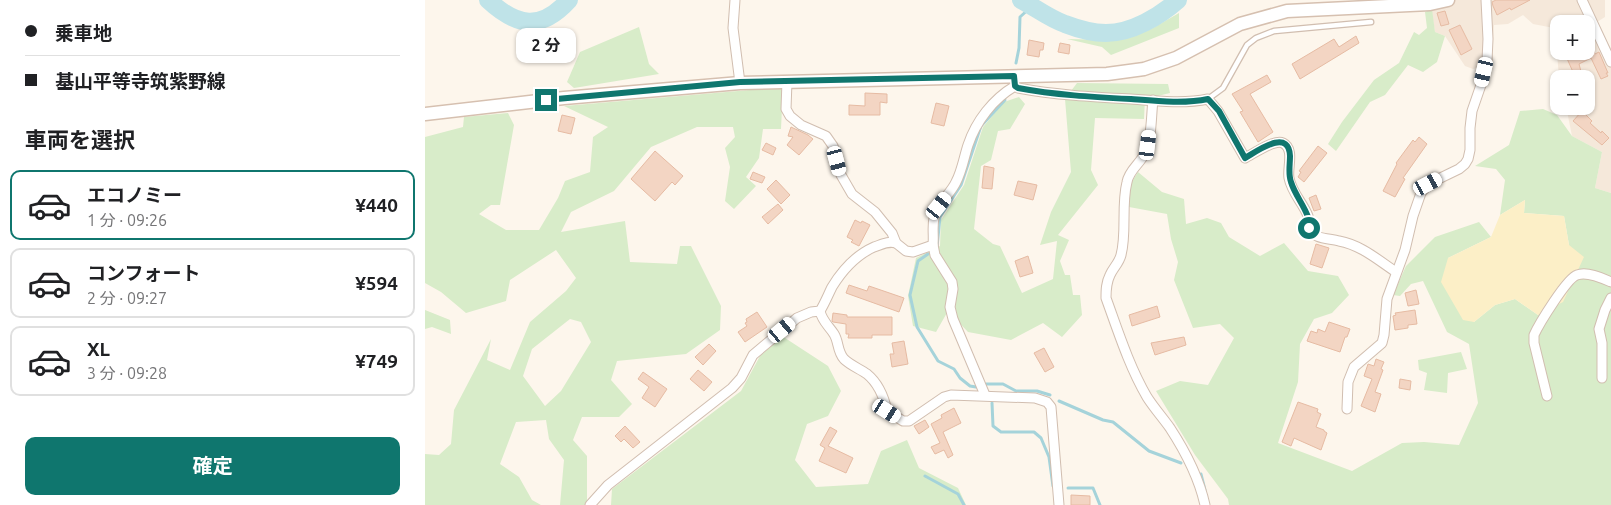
<!DOCTYPE html>
<html lang="ja">
<meta charset="utf-8">
<style>
:root{--surface:#fff;--page:#f6f6f6;--text:#202124;--muted:#757577;--line:#e0e0e0;--accent:#0f766e}
body{margin:0;font-family:Ubuntu,"Noto Sans JP",sans-serif;background:var(--page);color:var(--text);height:100vh;display:flex;flex-direction:column;font-size:19px;white-space:nowrap}
*{box-sizing:border-box;margin:0}
p{font-size:16px;color:var(--muted)}
.icon{flex:none;width:28px;height:28px;fill:none;stroke:currentColor;stroke-width:2;stroke-linecap:round;stroke-linejoin:round}
.map{position:relative;flex:1;overflow:hidden}
.side{display:flex;flex-direction:column;background:var(--surface);width:425px}
.side>*{flex:none}
.hud{display:grid;align-content:center;height:110px;padding:0 25px;background:var(--surface)}
.buttons{position:absolute;left:1125px;top:15px;display:grid;gap:10px}
.buttons a{display:grid;place-items:center;width:45px;height:45px;border-radius:10px;background:var(--surface);box-shadow:0 1px 4px #0004;font-size:25px}
.end{position:absolute;width:22px;height:22px;margin:-11px;border:6px solid #0f766e;background:#fff;box-shadow:0 0 0 2px #fff}
.from{border-radius:50%}
.bubble{position:absolute;height:35px;border-radius:10px;background:var(--surface);box-shadow:0 1px 4px #0004;font-size:16px;font-weight:700;line-height:35px;text-align:center}
.car{position:absolute;width:15px;height:30px;margin:-15px -8px;border-radius:6px;box-shadow:0 0 4px 1px #0007;background:linear-gradient(#fff 24%,#345 0 40%,#fff 0 76%,#345 0 86%,#fff 0)}
.hud b{display:flex;align-items:center;gap:18px;height:48px;font-size:19px}
.hud b+b{border-top:1px solid var(--line)}
.hud i{width:12px;height:12px;background:var(--text)}
ul{padding:0;list-style:none}
li{display:flex;align-items:center;gap:15px;height:70px;margin:0 10px 8px;padding:0 15px;border:2px solid var(--line);border-radius:10px}
li div{flex:1}
li b{display:block;font-size:19px}
li em{font-style:normal;font-weight:700}
li.on{border-color:var(--accent)}
li>.icon{width:45px;height:45px;stroke-width:1.5}
h2{padding:0 25px;font-size:22px;line-height:60px}
.button{display:flex;gap:10px;margin-top:auto;padding:10px 25px}
.button a{flex:1;height:58px;border-radius:10px;background:var(--accent);color:#fff;font-size:20px;font-weight:700;line-height:58px;text-align:center}
main{display:flex;flex:1;min-height:0}
.map>svg:first-child{display:block}
.residential{fill:#f5e8da}
.green{fill:#d8ecc9;fill-rule:evenodd}
.sand{fill:#fcefc7}
.lines{fill:none;stroke-linecap:round;stroke-linejoin:round}
.stream{stroke:#a5d3da;stroke-width:3}
.river{stroke:#bfe3e8;stroke-width:18}
.building{fill:#f3d5c3;stroke:#e6bba3}
.lane-casing{stroke:#d1beb0;stroke-width:7}
.street-casing{stroke:#d1beb0;stroke-width:11}
.secondary-casing{stroke:#d6c0b0;stroke-width:15}
.lane{stroke:#fff;stroke-width:4.5}
.street{stroke:#fff;stroke-width:9}
.secondary{stroke:#fff;stroke-width:12}
.route{stroke:#0f766e;stroke-width:6}
</style>
<main>
<section class="side">
<div class="hud">
<b><i class="from"></i>乗車地</b>
<b><i></i>基山平等寺筑紫野線</b>
</div>
<h2>車両を選択</h2>
<ul>
<li class="on"><svg class="icon" aria-label="car" viewBox="0 0 24 24"><path d="M5 17H2v-5l4-1 3-4h7l3 4 3 1v5h-3M9 17h6M6 11h13"/><circle cx="7" cy="17" r="2"/><circle cx="17" cy="17" r="2"/></svg><div><b>エコノミー</b><p>1 分 · 09:26</p></div><em>¥440</em></li>
<li><svg class="icon" aria-label="car" viewBox="0 0 24 24"><path d="M5 17H2v-5l4-1 3-4h7l3 4 3 1v5h-3M9 17h6M6 11h13"/><circle cx="7" cy="17" r="2"/><circle cx="17" cy="17" r="2"/></svg><div><b>コンフォート</b><p>2 分 · 09:27</p></div><em>¥594</em></li>
<li><svg class="icon" aria-label="car" viewBox="0 0 24 24"><path d="M5 17H2v-5l4-1 3-4h7l3 4 3 1v5h-3M9 17h6M6 11h13"/><circle cx="7" cy="17" r="2"/><circle cx="17" cy="17" r="2"/></svg><div><b>XL</b><p>3 分 · 09:28</p></div><em>¥749</em></li>
</ul>
<div class="button"><a>確定</a></div>
</section>
<div class="map">
<svg width="1186" height="505" viewBox="0 0 1186 505">
<rect width="100%" height="100%" fill="#fdf6ec"/>
<path class="residential" d="M983,0h197v17l-8,5 14,33v138l-16,-5 7,-36 -30,-16 -6,-30h20v-27h-27v-2l-2,-24 2,-3v1h27v-27h-27v10l-5,-6 -21,-4 -10,-9 -15,9 -14,1 -2,39 -19,5 -8,-3 -20,-30 -10,-4 -4,-23z"/>
<g class="green">
<path d="M1007,9l3,23 10,4 -8,26 -14,10 -15,-7 -23,30 -15,7 -34,49 -8,-7 14,-22 32,-42 25,-17 15,-31 5,3 8,-7 -2,-16z"/>
<path d="M754,13v15l-68,27 -9,-8 -35,-8 49,1 37,-12z"/>
<path d="M214,27l10,37 10,10 -85,14 -7,-6 13,-30z"/>
<path d="M652,83l91,1 2,9 -25,6 -1,20 -49,-1 -4,52 7,15 -40,50 11,5 -9,21 5,14h5l3,20h7l2,20 -20,22 -19,-14 -32,17 -43,-8 -20,-21 -12,21 -23,-6 -5,-30 8,-38 24,-12 1,-26 23,-35 19,-58 21,-25 15,-5 6,7 -15,25 -12,2 -7,29 -10,6 -7,63 19,15 7,2 22,47 31,-14 4,-38 -17,4 11,-33 20,-40 -6,-73z"/>
<path d="M358,87l-2,42h-18l-4,29 -13,19 10,9 -22,23 -9,-8 5,-34 -5,-19 10,-11 -2,-10h-36l-46,20 -37,44 -43,21 -10,20 64,-11 5,41 47,2 3,-18h11l30,60 -1,24 -34,24 -69,7 -6,19 21,24 -13,13h-37l-9,23 14,16v49h-27l4,-45 -15,-21 -3,-19 -30,2 -16,42 19,13 13,23 9,5h-116v-51l14,1 12,-11 3,-34 37,-71 -4,21 23,10 20,-48 36,-31 10,-13 -20,-28 -46,30 -4,21 -40,12 -25,-21 -16,-9v-146l38,-10 1,-10 44,-4 6,12 -14,80h-9l-12,9 27,16h33l19,-32 7,-17 25,-9 3,-35 15,-10 -44,-21zM145,319l11,3 10,20 -30,49 -16,15 -22,-30 9,-27z"/>
<path d="M1118,109l14,6 15,21 30,16 -7,36 16,5v312h-382l-1,-6 -33,-44 -39,-64 24,-10 28,4 26,-47 -14,-14 -27,4 -19,-48 4,-18 -7,-23 -4,-25 -38,-7v-21l9,-14 24,20 22,7 2,25 21,-6 14,5 8,14 31,19 24,-13 24,28 30,5 11,19 -17,18 -18,6 -14,25 -2,38 -20,61 74,28 50,-28 22,-1 35,3 19,-42 -9,-59 -22,-12 -24,-51 -12,3 -11,12 -7,-1 13,-29 29,-29 44,-15 12,15 -43,21 26,64 21,-17 20,-6 23,16 31,-70 -5,-29 -40,-3 1,-13 -25,15 5,-35 -9,-11 -21,-3 34,-21 11,-34z"/>
<path d="M0,310l25,10 1,14 -19,-7 -7,2z"/>
<path d="M357,336l46,30 13,25 -13,25 -21,8 -12,36 21,27 52,-3 13,-33 26,-11 12,28 39,20 8,17h-355l1,-16 129,-98 19,-35z"/>
<path d="M1036,352l6,17 -19,4 -1,20 -23,-3 3,-17 -8,-3 -1,-10z"/>
</g>
<path class="sand" d="M1100,200l-1,13 40,3 5,29 15,12 -21,45 -25,13 -23,-16 -20,6 -21,17 -11,-2 -22,-38 7,-24 43,-21 9,-22z"/>
<g class="lines">
<g class="stream">
<path d="M591,63l3,-15 1,-31 12,-11"/>
<path d="M512,247l3,-30 21,-32 20,-59 24,-26"/>
<path d="M503,254l-10,7 -8,34 7,32 21,34 16,8 6,9 10,8 6,1"/>
<path d="M561,384h17l13,7h21l13,4"/>
<path d="M634,401l44,19 10,2 36,29 32,12"/>
<path d="M567,403l1,23 8,6h33l7,6 8,19 4,29"/>
<path d="M776,474l4,16"/>
<path d="M500,476l33,18 6,11"/>
<path d="M643,488h25l7,17"/>
</g>
<g class="river">
<path d="M63,0c29,27 53,31 81,0"/>
<path d="M596,0c15,8 29,19 44,24 13,5 28,9 41,9 26,0 54,-17 72,-33"/>
</g>
</g>
<g class="building">
<path d="M1071,0h34l-19,10 -1,-2 -13,7 -4,-9 -1,-4z"/>
<path d="M1020,11l4,13 -8,2 -4,-13z"/>
<path d="M1035,25l12,24 -11,6 -12,-25z"/>
<path d="M931,36l3,7 -59,36 -8,-15 42,-25 5,8z"/>
<path d="M1161,36l9,18 4,-2 9,21h-2l2,3 -7,3 -10,-21 -12,6 4,15h-25l-1,-2 16,-5 -8,-18 5,-3h16z"/>
<path d="M604,40l15,3 -1,7h-3l-1,7 -12,-2z"/>
<path d="M635,43l10,2 -1,9 -11,-2z"/>
<path d="M842,75l4,7 -21,12 23,38 -15,10 -18,-30 3,-1 -11,-17z"/>
<path d="M440,93l22,1v9l-7,-1v13h-31v-10l16,1z"/>
<path d="M511,103l13,3 -5,20 -13,-3z"/>
<path d="M1157,111l10,10 -2,2 11,10 1,-2 7,7 -7,7 -29,-24z"/>
<path d="M137,115l13,3 -4,16 -13,-3z"/>
<path d="M366,127l17,8 5,4 -14,16 -12,-10 6,-8 -5,-1z"/>
<path d="M994,137l8,7 -24,34 2,1 -10,18 -12,-6 14,-27 -1,-1 17,-23 2,2z"/>
<path d="M341,143l10,5 -3,7 -11,-5z"/>
<path d="M893,146l9,7 -23,29 -6,-5 3,-5 -2,-1z"/>
<path d="M230,151l28,25 -8,9 -3,-3 -17,19 -24,-22z"/>
<path d="M559,166l10,2 -2,21 -10,-1z"/>
<path d="M328,172l12,5 -3,6 -12,-4z"/>
<path d="M351,180l14,15 -9,9 -14,-15z"/>
<path d="M593,181l19,4 -4,15 -19,-5z"/>
<path d="M891,195l5,14 -7,2 -5,-13z"/>
<path d="M353,204l5,6 -15,14 -6,-7z"/>
<path d="M430,220l6,3 1,-2 8,4 -11,21 -8,-4 2,-2 -6,-3z"/>
<path d="M891,244l13,4 -7,20 -12,-4z"/>
<path d="M603,256l5,17 -13,4 -5,-16z"/>
<path d="M424,285l18,6 2,-5 35,12 -5,14 -53,-19z"/>
<path d="M991,290l3,14 -11,2 -3,-13z"/>
<path d="M732,306l3,11 -28,9 -3,-11z"/>
<path d="M990,310l2,14 -9,1v3l-13,2 -2,-14 3,-1 -1,-2z"/>
<path d="M332,312l10,15 -22,15 -7,-10 9,-6 -2,-3 2,-1 -1,-3z"/>
<path d="M408,313l14,2v2h45v18h-20v3h-24l1,-4h-3v-10l-13,-2 -1,-1z"/>
<path d="M904,322l21,7 -3,8h-2l-5,15 -33,-11 4,-10 6,2 1,-4 7,3z"/>
<path d="M759,337l2,8 -31,10 -4,-12z"/>
<path d="M479,341l4,23 -16,3 -2,-13h4l-2,-11z"/>
<path d="M284,344l7,7 -13,14 -8,-8z"/>
<path d="M619,348l10,19 -9,5 -11,-19z"/>
<path d="M951,359l8,3 -3,7 2,1 -8,22 6,2 -6,18 -14,-6 11,-27 -8,-3 4,-12 6,2z"/>
<path d="M273,370l14,12 -8,9 -14,-12z"/>
<path d="M218,372l24,17 -12,18 -13,-9 7,-11 -11,-8z"/>
<path d="M975,379l11,2 -1,9 -11,-2z"/>
<path d="M873,402l20,7 -1,3 4,2 -5,13 8,3v1l3,2 -6,17 -27,-12 -3,8 -9,-4z"/>
<path d="M529,408l7,15 -18,9 10,23 -5,3 -4,-8 -9,4 -4,-7 9,-4 -9,-19 11,-6 -1,-3z"/>
<path d="M500,420l4,7 -10,7 -5,-8z"/>
<path d="M200,426l15,16 -7,6 -9,-9 -3,3 -6,-6z"/>
<path d="M405,427l7,4 -9,15 25,12 -7,15 -27,-12 6,-13 -5,-3z"/>
<path d="M646,495l19,1v9h-19z"/>
</g>
<g class="lines">
<defs>
<path id="lane" d="M783,99l15,-11 24,-43 9,-7 18,-7 97,-9"/>
<g id="street">
<path d="M310,0l-2,28 7,55"/>
<path d="M1157,0l29,62"/>
<path d="M589,76l1,10 3,2c37,7 75,9 113,11 25,2 53,5 77,0l10,12 27,47c8,-4 29,-19 38,-15 12,6 4,25 6,35 3,15 14,25 19,38 1,4 0,8 1,12 5,12 20,10 30,13 22,4 39,19 57,31"/>
<path d="M362,81l-1,28 4,7 11,9 25,11 7,10 8,29 11,19 23,18 17,21 4,10 10,8 7,1 20,-7c1,-9 -1,-18 1,-27 3,-15 16,-23 22,-36 6,-11 8,-25 12,-37 8,-24 25,-46 47,-59"/>
<path d="M728,100c-2,17 -1,38 -8,53 -5,11 -16,17 -18,29 -6,24 0,50 -6,73 -2,8 -8,13 -11,20 -4,8 -4,15 -4,23 12,33 23,68 41,99 7,11 16,21 23,31 15,23 29,50 35,77"/>
<path d="M508,245l2,10 17,27 1,7 -3,18 3,12 32,76"/>
<path d="M395,311c2,10 9,15 14,23 5,8 3,17 10,25 6,6 16,10 23,15 11,9 17,23 20,37l16,10h6l35,-24 7,-2 84,3 12,4 4,5 8,98"/>
<path d="M1177,378v-35l-3,-14 6,-19 6,-12"/>
<path d="M1122,396l-13,-53c0,-3 0,-5 0,-8 5,-11 33,-57 43,-60 10,-4 25,3 34,7"/>
<path d="M922,409l1,-27 6,-15 28,-24 2,-8 3,-36 18,-49 8,-34 8,-23 7,-9 31,-15 6,-5 3,-5 2,-9v-22l2,-17 10,-29 5,-21 1,-22 -2,-39"/>
<path d="M165,505l18,-20 124,-97 9,-10 12,-23 44,-37 14,-6 9,-1c5,-8 8,-16 12,-24 11,-18 24,-32 42,-40 9,-3 14,-6 22,-4"/>
</g>
<path id="secondary" d="M0,114l139,-16 176,-15 367,-9 37,-5 32,-11 64,-34 47,-13 143,-7 18,-4"/>
</defs>
<use href="#lane" class="lane-casing"/>
<use href="#street" class="street-casing"/>
<use href="#secondary" class="secondary-casing"/>
<use href="#lane" class="lane"/>
<use href="#street" class="street"/>
<use href="#secondary" class="secondary"/>
</g>
<g class="lines">
<path class="route" d="M121,100l194,-18 274,-6 1,10 3,2c37,7 75,9 113,11 25,2 53,5 77,0l11,12 26,47c11,-6 44,-31 45,-2 0,9 -2,18 1,26 4,13 13,23 17,35 1,3 1,8 1,11"/>
</g>
</svg>
<div class="buttons">
<a>+</a>
<a>−</a>
</div>
<i class="end from" style="left:884px;top:228px"></i>
<i class="end" style="left:121px;top:100px"></i>
<div class="bubble" style="left:91px;top:28px;width:60px">2 分</div>
<i class="car" style="left:1059px;top:72px;rotate:193deg"></i>
<i class="car" style="left:723px;top:145px;rotate:7deg"></i>
<i class="car" style="left:412px;top:161px;rotate:165deg"></i>
<i class="car" style="left:1003px;top:184px;rotate:62deg"></i>
<i class="car" style="left:514px;top:206px;rotate:39deg"></i>
<i class="car" style="left:357px;top:330px;rotate:50deg"></i>
<i class="car" style="left:462px;top:411px;rotate:122deg"></i>
</div>
</main>
